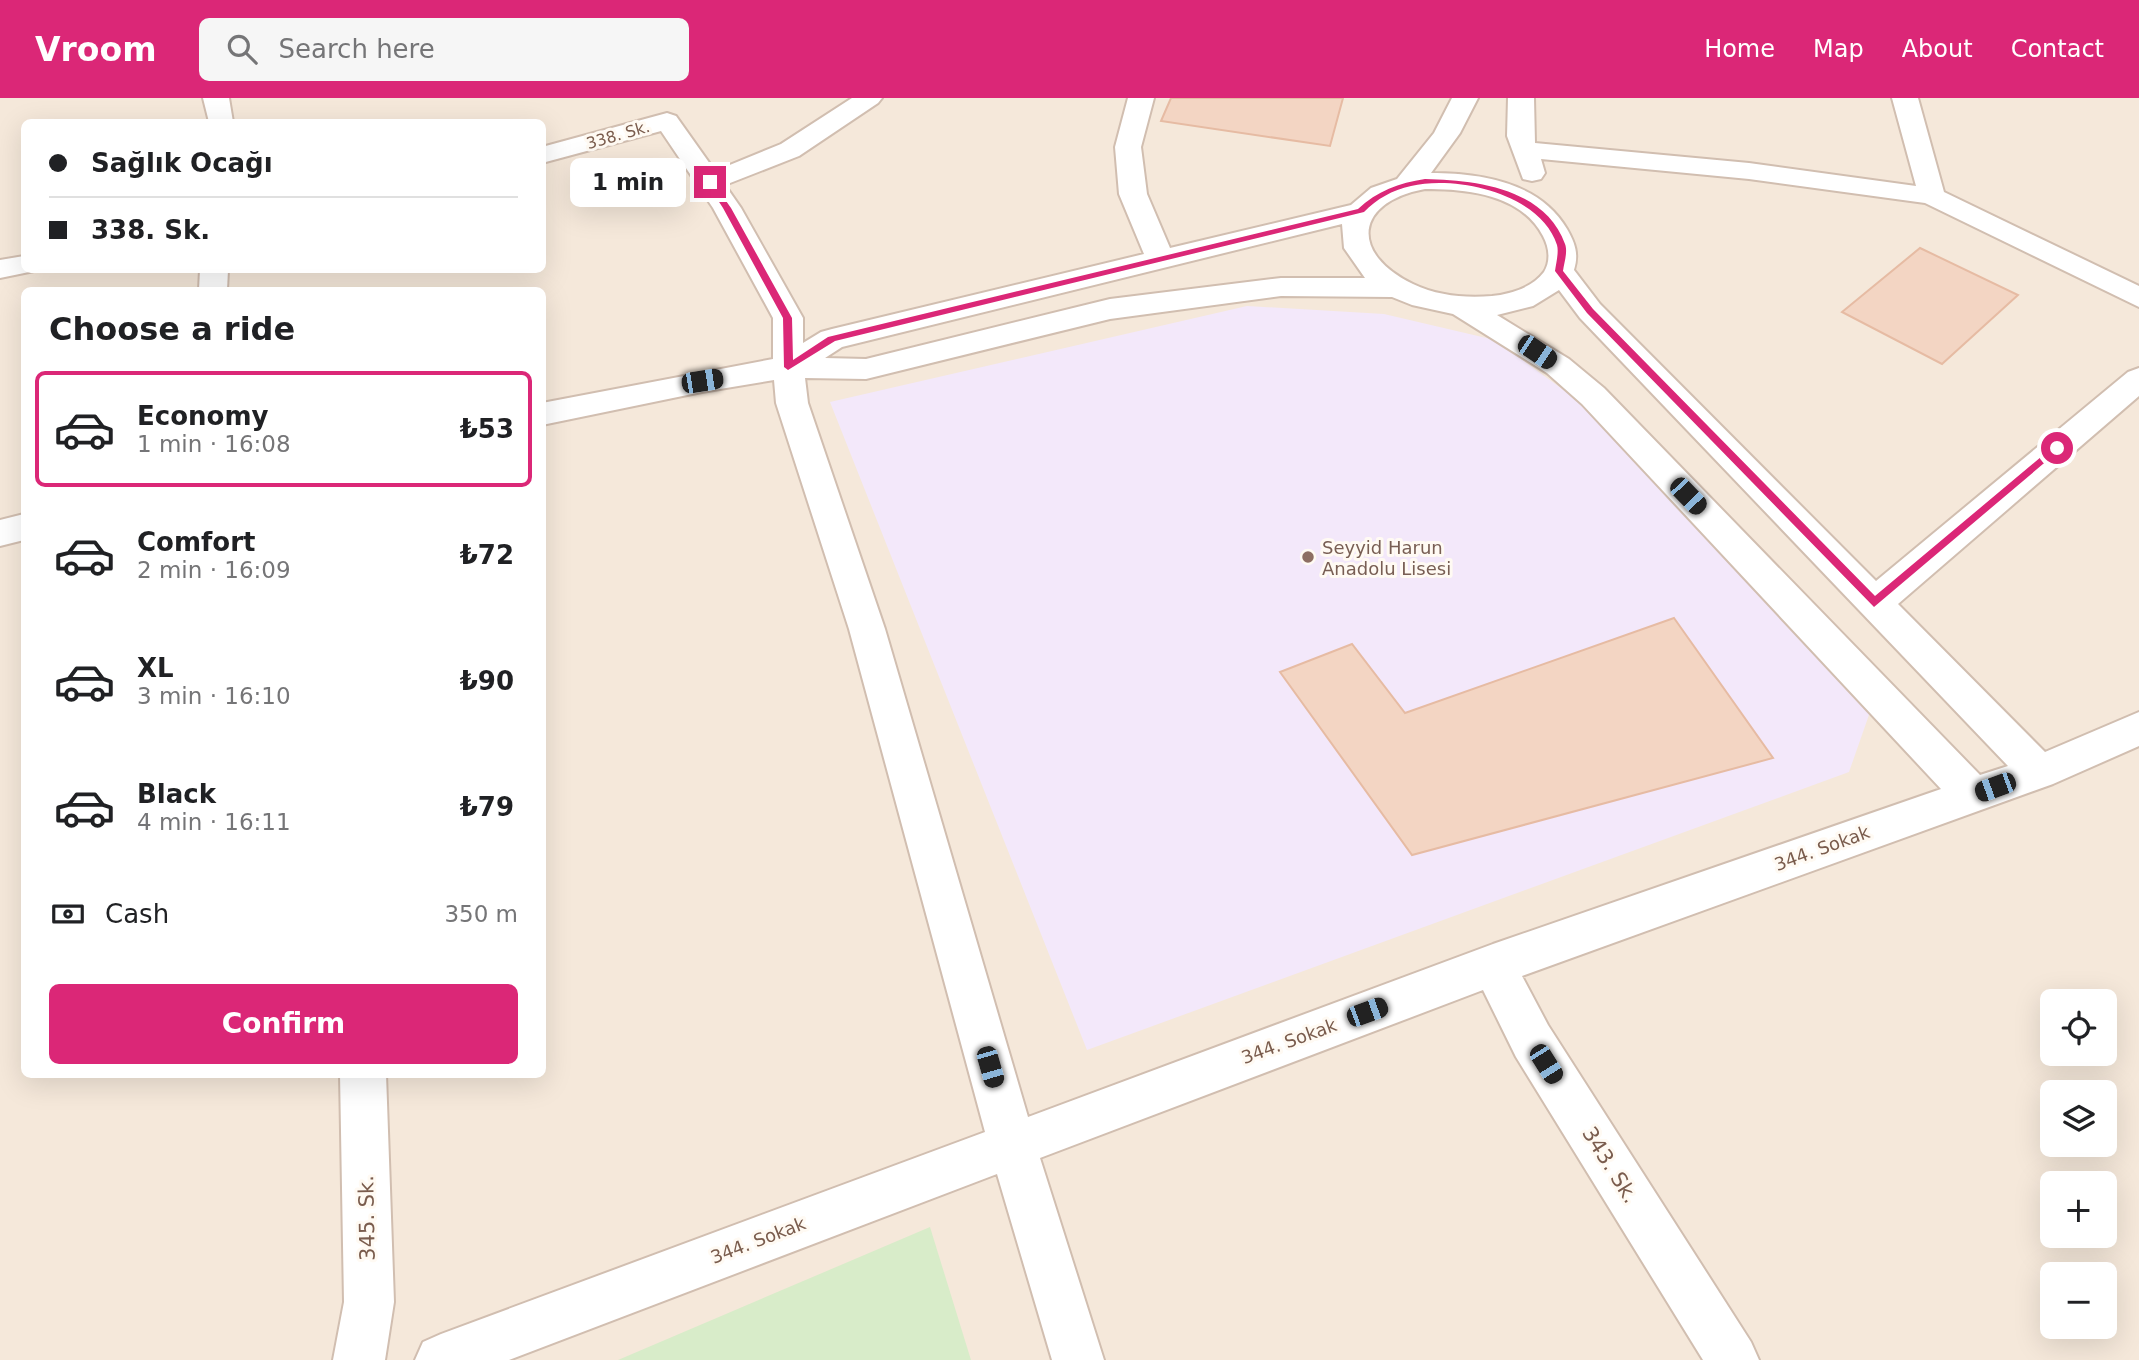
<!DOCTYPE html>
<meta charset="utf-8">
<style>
:root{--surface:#fff;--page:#f6f6f6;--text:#202124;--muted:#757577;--line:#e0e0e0;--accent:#db2777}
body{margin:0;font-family:"DejaVu Sans",sans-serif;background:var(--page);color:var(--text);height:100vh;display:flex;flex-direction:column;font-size:26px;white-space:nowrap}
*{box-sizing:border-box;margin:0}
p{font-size:23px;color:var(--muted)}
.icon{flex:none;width:38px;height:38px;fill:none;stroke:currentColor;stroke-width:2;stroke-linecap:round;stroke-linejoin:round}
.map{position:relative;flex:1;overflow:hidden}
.sheet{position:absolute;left:21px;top:189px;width:525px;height:791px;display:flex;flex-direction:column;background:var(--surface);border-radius:10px;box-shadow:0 7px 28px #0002}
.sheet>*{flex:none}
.banner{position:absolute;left:21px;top:21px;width:525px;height:154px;border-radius:10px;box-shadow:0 7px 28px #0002;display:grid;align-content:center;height:154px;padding:0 28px;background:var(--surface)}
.controls{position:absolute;left:2040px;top:891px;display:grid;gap:14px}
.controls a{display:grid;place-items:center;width:77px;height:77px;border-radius:10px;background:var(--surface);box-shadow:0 7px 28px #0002;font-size:35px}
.end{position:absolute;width:32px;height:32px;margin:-16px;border:9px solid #db2777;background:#fff;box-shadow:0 0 0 4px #fff}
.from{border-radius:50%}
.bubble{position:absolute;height:49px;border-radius:10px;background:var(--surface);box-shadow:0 7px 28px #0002;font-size:23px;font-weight:700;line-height:49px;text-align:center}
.car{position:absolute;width:21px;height:42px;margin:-21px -10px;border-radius:9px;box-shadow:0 0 5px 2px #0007;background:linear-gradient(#222 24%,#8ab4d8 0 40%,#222 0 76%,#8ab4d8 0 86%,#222 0)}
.banner b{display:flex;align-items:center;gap:24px;height:66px;font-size:26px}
.banner b+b{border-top:2px solid var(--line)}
.banner i{width:18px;height:18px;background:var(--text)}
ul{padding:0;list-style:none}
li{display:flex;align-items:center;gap:21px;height:116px;margin:0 14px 10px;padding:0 14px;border:4px solid transparent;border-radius:10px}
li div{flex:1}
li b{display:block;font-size:26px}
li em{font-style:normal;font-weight:700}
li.selected{border-color:var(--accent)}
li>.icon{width:63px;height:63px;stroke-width:1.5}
h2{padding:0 28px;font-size:32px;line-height:84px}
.pay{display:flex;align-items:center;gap:18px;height:77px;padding:0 28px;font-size:26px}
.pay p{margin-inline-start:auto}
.primary-button{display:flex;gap:14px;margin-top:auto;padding:14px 28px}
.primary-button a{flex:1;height:80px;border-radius:10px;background:var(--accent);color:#fff;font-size:28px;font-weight:700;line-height:80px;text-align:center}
header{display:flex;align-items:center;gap:42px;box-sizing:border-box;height:98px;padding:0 35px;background:var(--accent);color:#fff}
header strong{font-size:33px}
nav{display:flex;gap:38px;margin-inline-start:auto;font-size:24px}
.search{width:490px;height:63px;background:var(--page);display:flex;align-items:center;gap:18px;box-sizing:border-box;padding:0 24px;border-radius:10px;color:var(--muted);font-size:26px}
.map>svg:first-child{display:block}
.residential{fill:#f5e8da;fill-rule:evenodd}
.education{fill:#f3e8fa}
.green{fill:#d8ecc9}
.building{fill:#f3d5c3;stroke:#e6bba3;stroke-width:2}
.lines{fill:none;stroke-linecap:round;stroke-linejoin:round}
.minor-casing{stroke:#d1beb0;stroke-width:4}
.minor{fill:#fff;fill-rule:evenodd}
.route{fill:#db2777}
.education-dot{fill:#8d6e63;stroke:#fffaf3;stroke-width:2.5}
.labels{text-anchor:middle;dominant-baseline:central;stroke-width:6;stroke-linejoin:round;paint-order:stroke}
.far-street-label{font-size:16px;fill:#7a5c4d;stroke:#fffaf3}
.education-label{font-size:18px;fill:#785e54;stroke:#fffaf3;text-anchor:start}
.street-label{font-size:18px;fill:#7a5c4d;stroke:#fffaf3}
.near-street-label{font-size:21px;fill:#7a5c4d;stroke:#fffaf3}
</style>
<header>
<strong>Vroom</strong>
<div class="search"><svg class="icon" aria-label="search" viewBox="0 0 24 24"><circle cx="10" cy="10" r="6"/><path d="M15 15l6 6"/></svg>Search here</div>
<nav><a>Home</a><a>Map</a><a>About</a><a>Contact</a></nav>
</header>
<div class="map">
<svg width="2139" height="1262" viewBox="0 0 2139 1262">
<rect width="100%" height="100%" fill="#fdf6ec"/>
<path class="residential" d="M0,0h2139v1262h-2139zM24,24h518v148h-518zM24,192h518v784h-518zM2053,903h52v53h-52zM2053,994h52v52h-52zM2053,1085h52v53h-52zM2053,1176h52v52h-52z"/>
<path class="education" d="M1247,208l137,8 111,26 85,62 290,310 -21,60 -762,278 -257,-648z"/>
<path class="green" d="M930,1129l41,133h-353z"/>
<g class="building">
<path d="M1171,0h172l-13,48 -169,-25z"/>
<path d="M1920,150l98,47 -76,69 -100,-52z"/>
<path d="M1674,520l99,140 -361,97 -132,-183 72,-28 53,69z"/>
</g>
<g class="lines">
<defs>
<g id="minor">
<path d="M203,0h26l4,24h-24z"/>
<path d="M852,0h30l-4,5 -79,53 -74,29 16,23 62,110v25l18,-11 11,-3 312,-75 -25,-60 -4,-47 13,-49h26l-13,49 6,47 23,54 181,-43 20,-17 26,-9 37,-46 18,-35h26l-18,35 -29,40c49,0 109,9 136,56 8,14 12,25 7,41l26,34 276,277 252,-209 11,-4v28l-241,208 147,148 94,-40v34l-86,38 -531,192 26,49 203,317 8,18h-56l-187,-303 -33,-67 -443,168 64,202h-52l-55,-186 -488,186h-94l8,-18 18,-8 544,-202 -136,-503 -73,-226 -2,-23 -72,12 -160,33v-22l231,-44v-41l-60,-110 -52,-77 -119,32v-16l125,-34 9,3 39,55 66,-27zM1425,91c42,0 96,5 118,47 6,11 8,25 1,36 -12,16 -34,22 -52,24 -27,2 -54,0 -79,-12 -63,-30 -59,-82 12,-95zM1342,126l2,24 21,30h-84l-171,21 -244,60 -41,-1 17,-11zM1559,192l21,28 428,448 -28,9 -376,-387 -35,-29 -72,-44 36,-9zM1281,198l111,1 20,8 41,9 94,59 35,31 359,385 -448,155 -465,173 -143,-488 -77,-226 -3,-25 61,1 244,-60z"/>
<path d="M1508,0h26l1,45 214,20 167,23 -24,-88h26l26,94 195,94v21l-214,-104 -176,-24 -208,-20 4,14 -4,6 -9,2 -9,-2 -16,-43z"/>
<path d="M24,158v14h11l-1,1 -34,7v-18z"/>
<path d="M200,172h28l-1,20h-28z"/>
<path d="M24,416v26l-24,6v-26z"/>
<path d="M340,976h46l8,228 -9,58h-52l11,-58z"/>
</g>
</defs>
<use href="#minor" class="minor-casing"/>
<use href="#minor" class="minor"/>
</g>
<path class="route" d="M1425,81c50,1 120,9 140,65 3,8 -1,19 -2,27l30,38 282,287 179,-150 8,2 -188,159 -287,-294 -32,-42c1,-7 4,-19 2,-26 -16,-51 -100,-70 -146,-59 -19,4 -34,13 -47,26l-529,129 -47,29 -4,-3 -1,-49 -60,-110 -17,-26 6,-1 19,27 61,110 1,42 35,-23 530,-128c19,-18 41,-26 67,-30z"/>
<circle class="education-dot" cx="1308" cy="459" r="7"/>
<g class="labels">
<g class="far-street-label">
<text transform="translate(618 37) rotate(-16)">338. Sk.</text>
</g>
<g class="education-label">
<text x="1322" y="449">Seyyid Harun<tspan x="1322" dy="21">Anadolu Lisesi</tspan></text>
</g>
<g class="street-label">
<text transform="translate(1822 750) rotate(-20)">344. Sokak</text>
<text transform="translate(1289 943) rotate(-20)">344. Sokak</text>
<text transform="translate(758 1142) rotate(-21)">344. Sokak</text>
</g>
<g class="near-street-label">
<text transform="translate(1610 1067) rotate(58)">343. Sk.</text>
<text transform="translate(367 1120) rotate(-91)">345. Sk.</text>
</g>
</g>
</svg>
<div class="controls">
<a><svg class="icon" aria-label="locate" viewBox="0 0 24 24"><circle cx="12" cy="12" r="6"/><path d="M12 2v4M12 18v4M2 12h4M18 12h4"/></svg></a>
<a><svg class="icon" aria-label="layers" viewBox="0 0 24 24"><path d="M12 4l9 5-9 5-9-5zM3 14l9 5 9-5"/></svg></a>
<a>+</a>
<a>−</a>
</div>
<i class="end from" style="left:2057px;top:350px"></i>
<i class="end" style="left:710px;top:84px"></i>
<div class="bubble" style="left:570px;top:60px;width:116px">1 min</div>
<i class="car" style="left:1537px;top:254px;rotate:124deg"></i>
<i class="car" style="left:702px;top:283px;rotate:81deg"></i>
<i class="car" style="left:1688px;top:398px;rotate:136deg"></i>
<i class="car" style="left:1995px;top:689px;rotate:250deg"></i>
<i class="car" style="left:1367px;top:914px;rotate:70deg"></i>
<i class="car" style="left:1546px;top:966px;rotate:148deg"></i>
<i class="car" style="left:990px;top:969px;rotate:164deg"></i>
<div class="banner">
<b><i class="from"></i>Sağlık Ocağı</b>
<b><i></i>338. Sk.</b>
</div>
<section class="sheet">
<h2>Choose a ride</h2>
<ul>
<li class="selected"><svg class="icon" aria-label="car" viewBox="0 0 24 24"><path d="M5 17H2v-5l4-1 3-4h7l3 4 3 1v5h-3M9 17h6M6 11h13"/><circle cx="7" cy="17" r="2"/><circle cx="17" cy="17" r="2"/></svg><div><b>Economy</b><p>1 min · 16:08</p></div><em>₺53</em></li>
<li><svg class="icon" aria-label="car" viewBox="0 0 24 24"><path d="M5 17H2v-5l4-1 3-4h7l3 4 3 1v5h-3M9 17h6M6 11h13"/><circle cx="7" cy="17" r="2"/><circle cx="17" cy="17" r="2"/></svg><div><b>Comfort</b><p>2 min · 16:09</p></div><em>₺72</em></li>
<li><svg class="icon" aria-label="car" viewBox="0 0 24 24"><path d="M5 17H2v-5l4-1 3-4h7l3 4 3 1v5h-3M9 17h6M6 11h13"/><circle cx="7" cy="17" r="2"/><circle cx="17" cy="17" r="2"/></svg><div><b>XL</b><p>3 min · 16:10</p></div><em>₺90</em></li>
<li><svg class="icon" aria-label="car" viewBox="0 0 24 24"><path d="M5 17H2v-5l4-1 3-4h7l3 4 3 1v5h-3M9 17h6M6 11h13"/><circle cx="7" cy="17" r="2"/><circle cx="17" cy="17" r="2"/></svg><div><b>Black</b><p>4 min · 16:11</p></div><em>₺79</em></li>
</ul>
<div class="pay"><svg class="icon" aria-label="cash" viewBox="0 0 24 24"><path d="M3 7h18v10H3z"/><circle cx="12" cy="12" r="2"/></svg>Cash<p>350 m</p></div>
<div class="primary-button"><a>Confirm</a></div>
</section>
</div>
